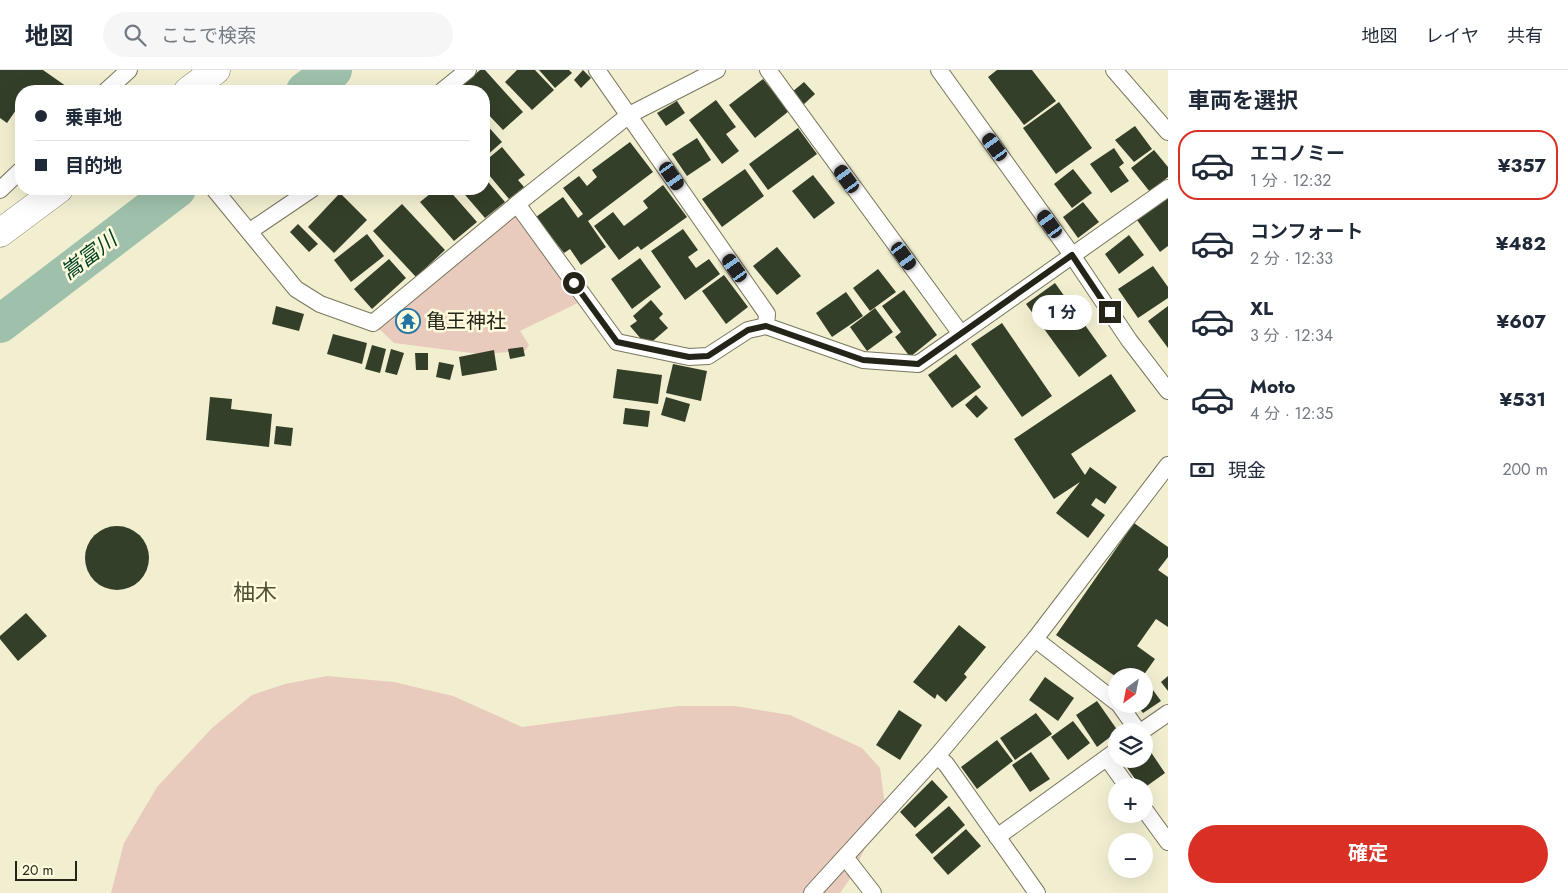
<!DOCTYPE html>
<html lang="ja">
<meta charset="utf-8">
<style>
:root{--surface:#fff;--page:#f6f6f7;--text:#1f2937;--muted:#747a83;--line:#e0e1e3;--accent:#d93025}
body{margin:0;font-family:Jost,"Noto Sans JP",sans-serif;background:var(--page);color:var(--text);height:100vh;display:flex;flex-direction:column;font-size:19px;white-space:nowrap}
*{box-sizing:border-box;margin:0}
p{font-size:16px;color:var(--muted)}
.icon{flex:none;width:28px;height:28px;fill:none;stroke:currentColor;stroke-width:2;stroke-linecap:round;stroke-linejoin:round}
.map{position:relative;flex:1;overflow:hidden}
.drawer{display:flex;flex-direction:column;background:var(--surface);width:400px}
.drawer>*{flex:none}
.top-card{position:absolute;left:15px;top:15px;width:475px;height:110px;border-radius:20px;box-shadow:0 5px 20px #0002;display:grid;align-content:center;height:110px;padding:0 20px;background:var(--surface)}
.needle{width:32px;rotate:212deg}
.controls{position:absolute;left:1108px;top:598px;display:grid;gap:10px}
.controls a{display:grid;place-items:center;width:45px;height:45px;border-radius:50%;background:var(--surface);box-shadow:0 5px 20px #0002;font-size:25px}
.scale{position:absolute;left:15px;bottom:12px;width:62px;box-sizing:border-box;padding-left:5px;border:2px solid #252419;border-top:0;font-size:14px;line-height:18px;white-space:nowrap;color:#252419;-webkit-text-stroke:4px #fffcde;paint-order:stroke}
.end{position:absolute;width:22px;height:22px;margin:-11px;border:6px solid #252419;background:#fff;box-shadow:0 0 0 2px #fff}
.from{border-radius:50%}
.bubble{position:absolute;height:35px;border-radius:18px;background:var(--surface);box-shadow:0 5px 20px #0002;font-size:16px;font-weight:700;line-height:35px;text-align:center}
.car{position:absolute;width:15px;height:30px;margin:-15px -8px;border-radius:6px;box-shadow:0 0 4px 1px #0007;background:linear-gradient(#222 24%,#8ab4d8 0 40%,#222 0 76%,#8ab4d8 0 86%,#222 0)}
.top-card b{display:flex;align-items:center;gap:18px;height:48px;font-size:19px}
.top-card b+b{border-top:1px solid var(--line)}
.top-card i{width:12px;height:12px;background:var(--text)}
ul{padding:0;list-style:none}
li{display:flex;align-items:center;gap:15px;height:70px;margin:0 10px 8px;padding:0 10px;border:2px solid transparent;border-radius:20px}
li div{flex:1}
li b{display:block;font-size:19px}
li em{font-style:normal;font-weight:700}
li.current{border-color:var(--accent)}
li>.icon{width:45px;height:45px;stroke-width:1.5}
h2{padding:0 20px;font-size:22px;line-height:60px}
.pay{display:flex;align-items:center;gap:12px;height:55px;padding:0 20px;font-size:19px}
.pay p{margin-inline-start:auto}
.action{display:flex;gap:10px;margin-top:auto;padding:10px 20px}
.action a{flex:1;height:58px;border-radius:30px;background:var(--accent);color:#fff;font-size:20px;font-weight:700;line-height:58px;text-align:center}
header{display:flex;align-items:center;gap:30px;box-sizing:border-box;height:70px;padding:0 25px;background:var(--surface);border-bottom:1px solid var(--line)}
header strong{font-size:24px}
nav{display:flex;gap:28px;margin-inline-start:auto;font-size:18px}
.search{width:350px;height:45px;background:var(--page);display:flex;align-items:center;gap:12px;box-sizing:border-box;padding:0 18px;border-radius:28px;color:var(--muted);font-size:19px}
main{display:flex;flex:1;min-height:0}
.map>svg:first-child{display:block}
.green{fill:#e9cbbd}
.lines{fill:none;stroke-linecap:round;stroke-linejoin:round}
.river{stroke:#9fc1ac;stroke-width:38}
.building{fill:#343f29}
.minor-casing{stroke:#79765c;stroke-width:18}
.trunk-casing{stroke:#79765c;stroke-width:29}
.minor{stroke:#fff;stroke-width:16}
.trunk{stroke:#fff;stroke-width:28}
.route{stroke:#252419;stroke-width:6}
.labels{text-anchor:middle;dominant-baseline:central;stroke-width:5;stroke-linejoin:round;paint-order:stroke}
.poi-label{font-size:20px;fill:#252419;stroke:#fffcde;text-anchor:start}
.water-label{font-size:21px;font-style:italic;fill:#004125;stroke:#fffcde}
.quarter-label{font-size:22px;fill:#524f36;stroke:#fffcde}
</style>
<header>
<strong>地図</strong>
<div class="search"><svg class="icon" aria-label="search" viewBox="0 0 24 24"><circle cx="10" cy="10" r="6"/><path d="M15 15l6 6"/></svg>ここで検索</div>
<nav><a>地図</a><a>レイヤ</a><a>共有</a></nav>
</header>
<main>
<div class="map">
<svg width="1168" height="823" viewBox="0 0 1168 823">
<rect width="100%" height="100%" fill="#f2efd1"/>
<g class="green">
<path d="M517,134l69,95 -66,32 9,14 -4,6 -46,3 -85,-11 -21,-20z"/>
<path d="M327,606l67,6 59,14 69,31 156,-21h57l55,9 72,33 18,20 5,37 -33,71 -12,17h-729l13,-50 33,-56 55,-59 40,-33 33,-11z"/>
</g>
<g class="lines">
<g class="river">
<path d="M305,21l28,-21"/>
<path d="M0,254l177,-135"/>
</g>
</g>
<g class="building">
<path d="M0,0h43l30,21h-52v22l-5,-3 -9,13 -7,-5z"/>
<path d="M480,0h5l38,42 -20,18 -19,-20v-19h-17l-5,-5z"/>
<path d="M517,0h18l19,20 -22,20 -27,-28z"/>
<path d="M539,0h30l3,3 -17,15z"/>
<path d="M583,0l8,8 -10,10 -7,-8z"/>
<path d="M997,0h35l24,31 -32,24 -36,-48z"/>
<path d="M763,9l26,32 -34,27 -26,-33z"/>
<path d="M804,12l11,12 -12,11 -11,-13z"/>
<path d="M716,30l20,27 -10,7 13,17 -17,13 -33,-44z"/>
<path d="M677,31l8,12 -19,13 -9,-13z"/>
<path d="M1059,32l33,46 -36,26 -33,-46z"/>
<path d="M484,52l18,20 -18,16z"/>
<path d="M1135,56l17,23 -18,13 -19,-22z"/>
<path d="M798,58l19,26 -49,36 -19,-26z"/>
<path d="M697,68l14,22 -24,16 -15,-22z"/>
<path d="M630,72l23,30 -65,49 18,26 -25,18 -11,-16 -6,4 -28,-36 27,-20 15,21 5,-4 -20,-26 16,-12 8,10 10,-9 -5,-7z"/>
<path d="M502,77l23,28 -7,5 6,7 -15,12 -25,-30v-7z"/>
<path d="M1114,78l10,15 -5,4 10,14 -18,12 -21,-29z"/>
<path d="M1154,80l14,17v10l-18,15 -19,-24z"/>
<path d="M745,99l19,27 -42,31 -20,-28z"/>
<path d="M1073,99l19,24 -20,15 -18,-24z"/>
<path d="M813,105l22,28 -21,16 -22,-28z"/>
<path d="M484,107l21,25 -20,16 -25,-29h24z"/>
<path d="M663,115l24,32 -46,33 -3,-4 -19,14 -25,-34 19,-14 11,14 24,-18 -5,-7z"/>
<path d="M436,119h12l29,33 -23,19 -34,-39z"/>
<path d="M340,123l27,27 -33,33 -26,-26z"/>
<path d="M1168,127v49l-8,6 -23,-32z"/>
<path d="M1083,132l16,20 -21,16 -15,-21z"/>
<path d="M402,134l43,46 -29,27 -43,-46z"/>
<path d="M298,154l20,20 -9,8 -19,-20z"/>
<path d="M683,159l15,21 -10,7 8,11 13,-9 11,15 -35,26 -34,-49z"/>
<path d="M367,164l17,22 -33,26 -17,-22z"/>
<path d="M1129,165l15,20 -25,19 -14,-20z"/>
<path d="M777,177l24,29 -24,19 -24,-29z"/>
<path d="M640,188l21,29 -29,22 -21,-30z"/>
<path d="M389,189l17,19 -34,31 -18,-20z"/>
<path d="M1153,196l15,21v11l-30,20 -20,-29z"/>
<path d="M878,199l18,23 -26,19 -17,-23z"/>
<path d="M724,205l24,32 -22,17 -24,-33z"/>
<path d="M1055,213l52,73 -28,21 -53,-73z"/>
<path d="M904,220l33,45 -27,22 -15,-20 6,-5 -19,-26z"/>
<path d="M846,222l17,24 -31,21 -16,-24z"/>
<path d="M651,230l12,14 -4,4 9,10 -21,18 -17,-20 7,-5 -4,-5z"/>
<path d="M276,236l28,8 -5,17 -27,-7z"/>
<path d="M1168,236v42l-20,-27z"/>
<path d="M875,238l18,24 -26,19 -17,-24z"/>
<path d="M407,240l12,10 -10,12 -12,-10z"/>
<path d="M1002,253l50,73 -30,21 -51,-73z"/>
<path d="M333,264l34,9 -5,21 -35,-10z"/>
<path d="M372,275l14,4 -6,24 -15,-4z"/>
<path d="M523,277l2,9 -15,3 -2,-10z"/>
<path d="M391,279l13,4 -7,22 -12,-3z"/>
<path d="M494,280l3,20 -35,6 -3,-19z"/>
<path d="M415,283h13v17h-12z"/>
<path d="M956,284l25,33 -29,21 -24,-33z"/>
<path d="M439,292l15,3 -4,15 -14,-3z"/>
<path d="M673,294l34,7 -6,30 -35,-8z"/>
<path d="M617,299l45,6 -4,29 -45,-6z"/>
<path d="M1111,304l25,37 -65,43 14,21 5,-8 27,20 -12,17 -9,-6 -5,7 14,10 -17,23 -32,-25 24,-31 -26,17 -40,-60z"/>
<path d="M976,325l12,13 -11,10 -12,-13z"/>
<path d="M210,327l22,2 -1,10 41,5 -3,33 -63,-7z"/>
<path d="M666,327l24,7 -5,18 -24,-7z"/>
<path d="M625,338l25,3 -2,16 -25,-3z"/>
<path d="M276,356l17,2 -2,18 -17,-2z"/>
<path d="M1134,453l34,24v10l-10,13 10,7v50l-12,-8 -19,27 18,13 -12,17h-28l-59,-41z"/>
<circle cx="117" cy="488" r="32"/>
<path d="M26,543l21,23 -29,25 -18,-22v-3z"/>
<path d="M959,555l27,22 -22,27 3,3 -21,25 -9,-8 -2,5 -22,-17z"/>
<path d="M1168,606v15l-7,-9z"/>
<path d="M1045,607l29,21 -16,23 -29,-21z"/>
<path d="M1150,616l11,15 -18,12 -7,-9h8v-13z"/>
<path d="M1097,631l21,30 -21,16 -21,-32z"/>
<path d="M899,640l23,15 -22,35 -24,-15z"/>
<path d="M1036,643l16,21 -37,26 -15,-22z"/>
<path d="M1073,651l17,22 -22,17 -17,-23z"/>
<path d="M997,670l16,21 -36,28 -16,-22z"/>
<path d="M1144,672l21,31 -21,15 -4,-2 -19,-27h23z"/>
<path d="M1031,682l19,27 -20,13 -18,-27z"/>
<path d="M932,710l16,17 -33,31 -15,-16z"/>
<path d="M949,736l16,19 -33,29 -17,-19z"/>
<path d="M966,759l15,17 -33,29 -15,-17z"/>
</g>
<g class="lines">
<defs>
<g id="minor">
<path d="M597,0l170,244 -1,12 97,34 55,4 43,-30"/>
<path d="M768,0l193,264 207,-146"/>
<path d="M939,0l133,185 57,85 39,51"/>
<path d="M1114,0l54,62"/>
<path d="M106,21l23,-21"/>
<path d="M442,21l26,-21"/>
<path d="M214,119l82,100 24,15 53,19 144,-119 112,-89 88,-45"/>
<path d="M0,120l21,-20"/>
<path d="M517,134l100,138 72,15 19,-1 40,-26 18,-4"/>
<path d="M250,161l62,-42"/>
<path d="M1035,569l81,63"/>
<path d="M1119,634l19,27"/>
<path d="M1142,661l26,-18"/>
<path d="M937,686l9,8 91,129"/>
<path d="M1107,688l20,28"/>
<path d="M1144,739l24,33"/>
<path d="M997,767l119,-86"/>
<path d="M845,787l28,36"/>
<path d="M812,823l125,-137 98,-117 133,-174"/>
</g>
<g id="trunk">
<path d="M188,21l28,-21"/>
<path d="M0,163l59,-44"/>
</g>
</defs>
<use href="#minor" class="minor-casing"/>
<use href="#trunk" class="trunk-casing"/>
<use href="#minor" class="minor"/>
<use href="#trunk" class="trunk"/>
</g>
<g class="lines">
<path class="route" d="M574,213l43,59 72,15 19,-1 40,-26 18,-4 97,34 55,4 154,-109 38,57"/>
</g>
<defs>
<symbol id="temple-ring" viewBox="-11 -11 22 22"><circle r="9.5" fill="#fffcde" stroke="#2475a6" stroke-width="1.5"/><path d="M0-6L5-2H3V0L6.5 2.5H4V6H1.5V3h-3V6H-4V2.5H-6.5L-3 0V-2H-5Z" fill="#2475a6"/></symbol>
</defs>
<g fill-rule="evenodd">
<use href="#temple-ring" x="394" y="237" width="28" height="28"/>
</g>
<g class="labels">
<g class="poi-label">
<text x="426" y="251">亀王神社</text>
</g>
<g class="water-label">
<text transform="translate(89 186) rotate(-37)">嵩富川</text>
</g>
<g class="quarter-label">
<text x="255" y="522">柚木</text>
</g>
</g>
</svg>
<div class="controls">
<a><svg class="needle" viewBox="-14 -14 28 28"><path d="M0-13l5 13h-10z" fill="#e53935"/><path d="M0 13l5-13h-10z" fill="#747a83"/></svg></a>
<a><svg class="icon" aria-label="layers" viewBox="0 0 24 24"><path d="M12 4l9 5-9 5-9-5zM3 14l9 5 9-5"/></svg></a>
<a>+</a>
<a>−</a>
</div>
<div class="scale">20 m</div>
<i class="end from" style="left:574px;top:213px"></i>
<i class="end" style="left:1110px;top:242px"></i>
<div class="bubble" style="left:1032px;top:225px;width:60px">1 分</div>
<i class="car" style="left:995px;top:77px;rotate:324deg"></i>
<i class="car" style="left:672px;top:106px;rotate:145deg"></i>
<i class="car" style="left:847px;top:109px;rotate:324deg"></i>
<i class="car" style="left:1050px;top:154px;rotate:324deg"></i>
<i class="car" style="left:904px;top:186px;rotate:144deg"></i>
<i class="car" style="left:735px;top:198px;rotate:325deg"></i>
<div class="top-card">
<b><i class="from"></i>乗車地</b>
<b><i></i>目的地</b>
</div>
</div>
<section class="drawer">
<h2>車両を選択</h2>
<ul>
<li class="current"><svg class="icon" aria-label="car" viewBox="0 0 24 24"><path d="M5 17H2v-5l4-1 3-4h7l3 4 3 1v5h-3M9 17h6M6 11h13"/><circle cx="7" cy="17" r="2"/><circle cx="17" cy="17" r="2"/></svg><div><b>エコノミー</b><p>1 分 · 12:32</p></div><em>¥357</em></li>
<li><svg class="icon" aria-label="car" viewBox="0 0 24 24"><path d="M5 17H2v-5l4-1 3-4h7l3 4 3 1v5h-3M9 17h6M6 11h13"/><circle cx="7" cy="17" r="2"/><circle cx="17" cy="17" r="2"/></svg><div><b>コンフォート</b><p>2 分 · 12:33</p></div><em>¥482</em></li>
<li><svg class="icon" aria-label="car" viewBox="0 0 24 24"><path d="M5 17H2v-5l4-1 3-4h7l3 4 3 1v5h-3M9 17h6M6 11h13"/><circle cx="7" cy="17" r="2"/><circle cx="17" cy="17" r="2"/></svg><div><b>XL</b><p>3 分 · 12:34</p></div><em>¥607</em></li>
<li><svg class="icon" aria-label="car" viewBox="0 0 24 24"><path d="M5 17H2v-5l4-1 3-4h7l3 4 3 1v5h-3M9 17h6M6 11h13"/><circle cx="7" cy="17" r="2"/><circle cx="17" cy="17" r="2"/></svg><div><b>Moto</b><p>4 分 · 12:35</p></div><em>¥531</em></li>
</ul>
<div class="pay"><svg class="icon" aria-label="cash" viewBox="0 0 24 24"><path d="M3 7h18v10H3z"/><circle cx="12" cy="12" r="2"/></svg>現金<p>200 m</p></div>
<div class="action"><a>確定</a></div>
</section>
</main>
